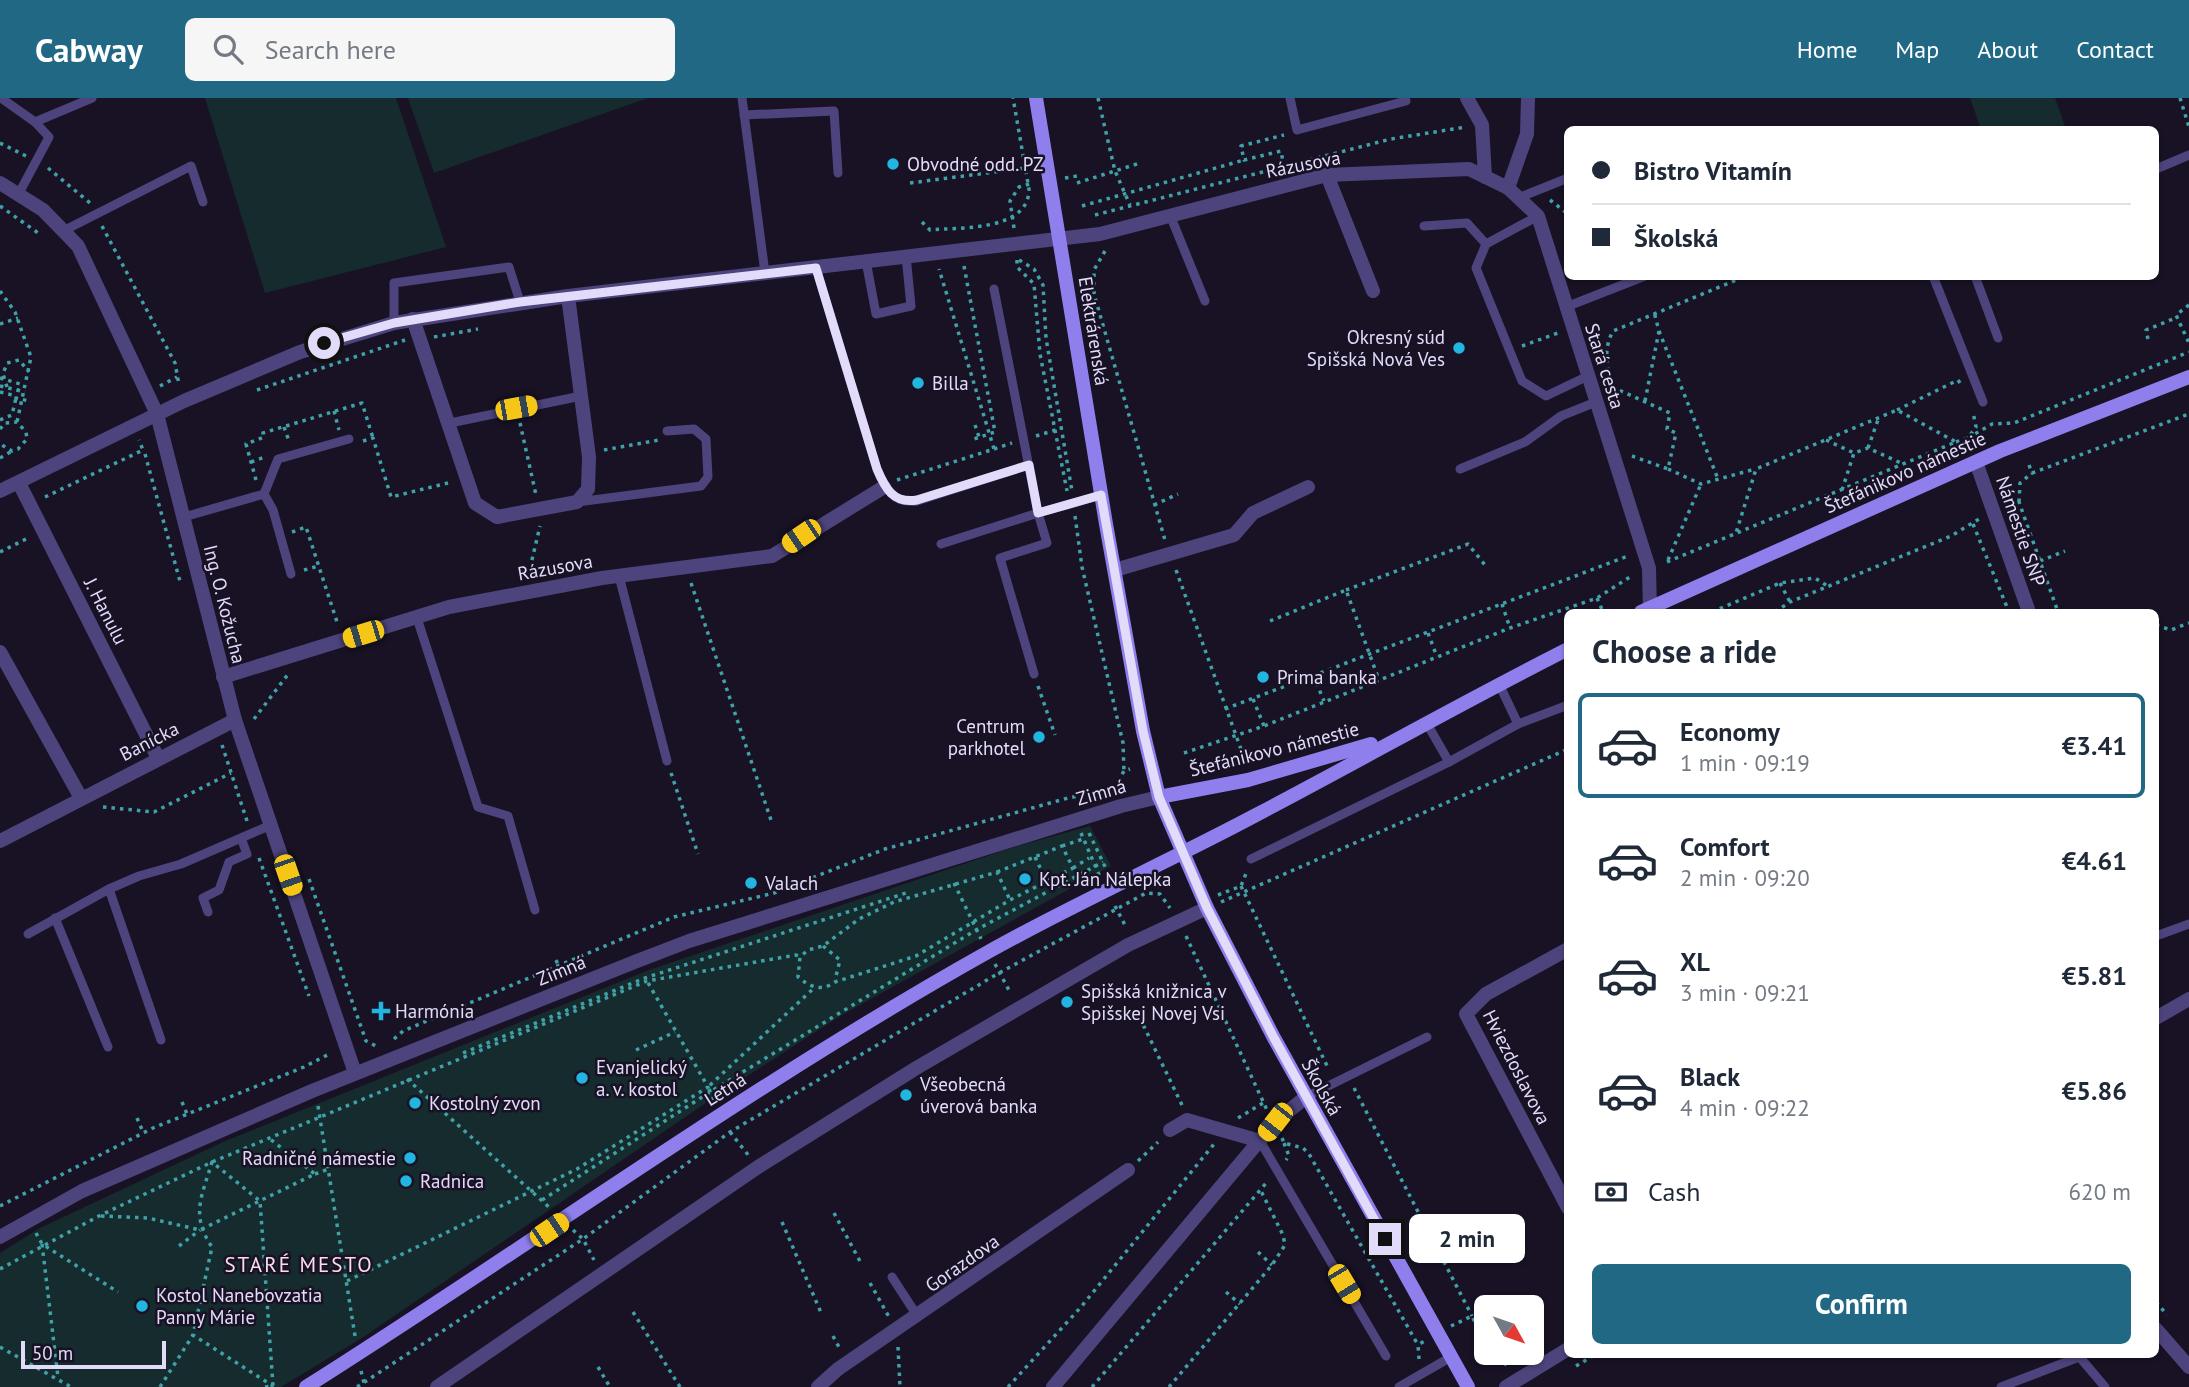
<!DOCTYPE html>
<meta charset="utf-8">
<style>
:root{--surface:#fff;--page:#f6f6f7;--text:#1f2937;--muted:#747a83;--line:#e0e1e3;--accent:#206883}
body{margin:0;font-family:"PT Sans",sans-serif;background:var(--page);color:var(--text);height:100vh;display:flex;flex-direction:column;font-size:26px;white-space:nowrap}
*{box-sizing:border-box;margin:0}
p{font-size:23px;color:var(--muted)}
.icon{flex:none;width:38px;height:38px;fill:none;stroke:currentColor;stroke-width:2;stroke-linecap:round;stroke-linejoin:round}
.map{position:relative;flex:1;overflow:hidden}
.details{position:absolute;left:1564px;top:511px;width:595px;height:749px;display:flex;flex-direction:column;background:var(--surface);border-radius:10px;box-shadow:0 2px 5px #0004}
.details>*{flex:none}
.guide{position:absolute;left:1564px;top:28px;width:595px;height:154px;border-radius:10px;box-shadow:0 2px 5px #0004;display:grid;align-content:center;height:154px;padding:0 28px;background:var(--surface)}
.needle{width:46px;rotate:130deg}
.tools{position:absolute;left:1474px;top:1197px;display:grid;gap:14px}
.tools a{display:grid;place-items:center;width:70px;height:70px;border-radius:10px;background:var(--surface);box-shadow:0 2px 5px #0004;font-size:35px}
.scale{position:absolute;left:21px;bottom:18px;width:145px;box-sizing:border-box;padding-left:7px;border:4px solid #e2dbfa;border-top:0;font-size:19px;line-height:24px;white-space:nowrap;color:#e2dbfa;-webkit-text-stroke:5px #181224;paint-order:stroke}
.end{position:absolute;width:32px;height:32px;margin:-16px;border:9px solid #e2dbfa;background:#111;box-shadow:0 0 0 4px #111}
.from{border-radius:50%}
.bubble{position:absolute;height:49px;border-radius:10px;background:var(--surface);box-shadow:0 2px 5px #0004;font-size:23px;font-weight:700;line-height:49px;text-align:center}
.car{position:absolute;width:21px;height:42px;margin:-21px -10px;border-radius:9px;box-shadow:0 0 5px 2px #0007;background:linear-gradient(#f5c518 24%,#345 0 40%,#f5c518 0 76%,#345 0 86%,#f5c518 0)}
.guide b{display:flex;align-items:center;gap:24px;height:66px;font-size:26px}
.guide b+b{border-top:2px solid var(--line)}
.guide i{width:18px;height:18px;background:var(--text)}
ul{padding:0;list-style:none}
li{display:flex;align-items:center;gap:21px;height:105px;margin:0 14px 10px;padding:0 14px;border:4px solid transparent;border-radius:10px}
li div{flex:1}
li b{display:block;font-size:26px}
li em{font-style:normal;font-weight:700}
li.selected{border-color:var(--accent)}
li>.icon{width:63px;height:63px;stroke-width:1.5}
h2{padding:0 28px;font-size:32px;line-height:84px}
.pay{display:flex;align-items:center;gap:18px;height:77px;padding:0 28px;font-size:26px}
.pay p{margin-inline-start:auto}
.action{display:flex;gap:14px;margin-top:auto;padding:14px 28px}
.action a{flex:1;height:80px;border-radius:10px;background:var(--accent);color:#fff;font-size:28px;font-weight:700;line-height:80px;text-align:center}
header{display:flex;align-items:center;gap:42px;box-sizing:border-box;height:98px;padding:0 35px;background:var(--accent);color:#fff}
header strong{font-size:33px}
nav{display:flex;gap:38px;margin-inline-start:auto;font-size:24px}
.search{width:490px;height:63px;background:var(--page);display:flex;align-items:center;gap:18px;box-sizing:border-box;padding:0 24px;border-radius:10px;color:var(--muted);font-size:26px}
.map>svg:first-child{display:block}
.park{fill:#162b2d}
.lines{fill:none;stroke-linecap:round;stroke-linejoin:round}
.path{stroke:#40a1a8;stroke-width:3.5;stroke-dasharray:3.5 5;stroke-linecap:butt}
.lane{stroke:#4d447d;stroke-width:9}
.street{stroke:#4d447d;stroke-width:14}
.secondary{stroke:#8f7fed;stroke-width:14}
.route{stroke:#e2dbfa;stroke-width:9}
.poi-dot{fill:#21b5e0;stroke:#181224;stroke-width:2.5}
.labels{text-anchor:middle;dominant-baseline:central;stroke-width:5;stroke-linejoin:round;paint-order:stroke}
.poi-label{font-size:19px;fill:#e2dbfa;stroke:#181224;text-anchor:start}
.street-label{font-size:19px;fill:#e2dbfa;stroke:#181224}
.neighbourhood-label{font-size:21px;letter-spacing:2px;fill:#fadcec;stroke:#181224}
</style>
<header>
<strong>Cabway</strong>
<div class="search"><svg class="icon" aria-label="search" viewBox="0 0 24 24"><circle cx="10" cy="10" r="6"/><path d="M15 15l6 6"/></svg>Search here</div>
<nav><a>Home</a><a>Map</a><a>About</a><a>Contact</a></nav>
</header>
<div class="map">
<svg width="2189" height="1289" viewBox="0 0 2189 1289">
<rect width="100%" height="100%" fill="#181224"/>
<g class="park">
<path d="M205,0h191l50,149 -181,46z"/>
<path d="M408,0h240l-214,75z"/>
<path d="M1970,0h85l11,31h-85z"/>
<path d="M1090,728l21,40 -269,149 -126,81 -354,242 -81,49h-281v-134l40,-25 183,-86 426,-172 362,-122z"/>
</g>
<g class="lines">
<g class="path">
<path d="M1098,0l17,73 15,34"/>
<path d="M2180,0l9,29"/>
<path d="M0,45l26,13"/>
<path d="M1284,69l-3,-16 -37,9 -3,-14 43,-11"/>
<path d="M48,70l42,35"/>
<path d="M1065,80l12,-2"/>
<path d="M910,85l115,-15"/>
<path d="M1077,85l63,-20"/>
<path d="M1550,102l18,14"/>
<path d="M0,108l41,29"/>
<path d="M1082,108l162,-46"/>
<path d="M1095,117l296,-76 75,-12"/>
<path d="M922,124l8,8c29,-3 99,2 99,-41l-16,-91"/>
<path d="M102,128l73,137 4,22"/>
<path d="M1014,130l-4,-27 9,-14 14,-4"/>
<path d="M1105,153l-11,19v24l71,246"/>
<path d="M1017,162v7l17,17 6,70 27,137"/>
<path d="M1019,162l15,9 9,16 3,53 26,153"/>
<path d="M964,168l31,166 -24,8"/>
<path d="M0,193l15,21 16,45 -14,65"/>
<path d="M2189,207l-13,10 13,28"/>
<path d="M0,226l18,-6"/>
<path d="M1659,233l59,148"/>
<path d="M434,239l44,-8"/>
<path d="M2148,241l-2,-9 32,-13"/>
<path d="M1522,248l36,-13"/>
<path d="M0,280l20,6 -4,14 13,3"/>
<path d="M0,288l25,6"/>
<path d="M160,288l17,-9"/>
<path d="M7,289l-4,-13 4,-11 12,-3 10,12"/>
<path d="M1612,289l58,26 -3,16 9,4 -8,36 -36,-13"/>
<path d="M257,292l148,-50"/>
<path d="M0,294l16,4"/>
<path d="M1614,298c-5,-23 -13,-43 -1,-65l133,-55"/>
<path d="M1645,303l14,-70 -5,-19"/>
<path d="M1897,312l61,-30 2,3"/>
<path d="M334,313l5,19"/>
<path d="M0,322l12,-5 4,-17"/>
<path d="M520,325l16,72"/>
<path d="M975,327l4,12"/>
<path d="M284,329l5,14"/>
<path d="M0,331l5,-6 12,-1 9,10 1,7 -9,10 -6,2 -12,-7"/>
<path d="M1036,338l26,-8"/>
<path d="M1968,340l24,-14 22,-1 175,-71"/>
<path d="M1826,342l28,13"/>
<path d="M363,343l10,-3 18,59 57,-14"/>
<path d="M1956,344l12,-4 8,-11 -3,-15"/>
<path d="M1868,350l11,-31"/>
<path d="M994,351l18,-6"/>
<path d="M604,352l55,-10"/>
<path d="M145,356l36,131"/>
<path d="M0,360l12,-7"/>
<path d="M251,364l14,-5"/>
<path d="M2029,367l3,8 157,-59"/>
<path d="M1668,371l33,15 54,-15"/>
<path d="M256,382l-10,-36 18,-7 -1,-4 99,-30 11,35"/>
<path d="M897,382l97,-31 -55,-180"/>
<path d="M1842,392l12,-37 14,-5 35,16"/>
<path d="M45,399l98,-47 -4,-10"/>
<path d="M2019,404l1,-19 12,-10"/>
<path d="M1154,407l24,-11"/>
<path d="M2010,408l9,-4 39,110"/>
<path d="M1075,418l7,51 41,176 1,28"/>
<path d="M1973,426l36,88"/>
<path d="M292,434l14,-5 32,98"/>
<path d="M0,454l28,-14"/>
<path d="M1668,462l33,-76"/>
<path d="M2040,463l25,-10"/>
<path d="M1667,464l289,-120 -59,-32 -141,59 -20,64"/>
<path d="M304,472l15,-4"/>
<path d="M1176,472l70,193"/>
<path d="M536,478l-5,-12 9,-38"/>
<path d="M691,485l81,240"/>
<path d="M1780,485l10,19"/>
<path d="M1346,492l122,-46 17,21"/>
<path d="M1597,500l6,14"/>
<path d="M1502,506l8,24"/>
<path d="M1712,514l68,-29 35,-5 14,9"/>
<path d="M1775,514l15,-10 161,-66 28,-17"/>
<path d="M2111,514h10"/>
<path d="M1270,523l76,-31 33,90"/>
<path d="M2156,527l15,5 18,-7"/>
<path d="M1428,535l9,24"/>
<path d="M1313,577l11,26"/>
<path d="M1038,588l17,49"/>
<path d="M1253,601l11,27"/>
<path d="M1225,611l403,-153"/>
<path d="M254,621l35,-46"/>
<path d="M222,647l25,76"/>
<path d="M1184,655l80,-27 246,-98 87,-30 36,-23"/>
<path d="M671,675l27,81"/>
<path d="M103,709l51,5 77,-39"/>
<path d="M1081,735l19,44"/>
<path d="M1089,735l19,40"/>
<path d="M1062,748l21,-7"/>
<path d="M1035,759l11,23"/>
<path d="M259,760l50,138"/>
<path d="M1073,770l16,-10"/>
<path d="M997,774l65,-26 11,22 -63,32 -94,56 -81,26c-14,10 -25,5 -37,-5l2,-20 8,-7 15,-4 36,-27 35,-17 103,-30 13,28"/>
<path d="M309,781l57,162 12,6"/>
<path d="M954,785l27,56"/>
<path d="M1241,788l88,184"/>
<path d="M1218,797l23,-9 6,-15"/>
<path d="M1221,804l347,-153"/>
<path d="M1115,808l11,21"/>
<path d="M1186,838l81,174"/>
<path d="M823,848l17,14 -5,20"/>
<path d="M556,862l3,7"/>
<path d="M995,866l16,30"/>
<path d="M1136,912l46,95"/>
<path d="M394,941l9,-8 271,-114 100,-24 111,-44 183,-51 46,-9 10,-18 6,-2"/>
<path d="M636,952l39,-18"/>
<path d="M463,955l182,-75 261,-85"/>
<path d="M407,981l143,129"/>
<path d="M1354,990l118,228"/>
<path d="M714,1002l-6,-13 106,-99"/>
<path d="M182,1004l5,12"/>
<path d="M318,1008l37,230"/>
<path d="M137,1020l6,14"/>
<path d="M1238,1020l25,-15"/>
<path d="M730,1034l19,24"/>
<path d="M1282,1040l2,5 19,5 6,6 109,191"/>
<path d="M1284,1045l5,13 -3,4"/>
<path d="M1138,1063l20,-19"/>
<path d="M315,1076l14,-5"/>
<path d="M542,1102l168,-108 266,-162 127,-68"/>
<path d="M0,1108l153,-78 151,-61 27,-14"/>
<path d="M834,1115l28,52"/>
<path d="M101,1118l47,2 52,12 115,-56 -45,-35"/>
<path d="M782,1124l40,93"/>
<path d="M573,1132l10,9 11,21"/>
<path d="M36,1135l6,11 76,48"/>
<path d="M42,1146l16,133"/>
<path d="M179,1148l21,-16"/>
<path d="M1258,1154l14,13"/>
<path d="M0,1171l99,-53 113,-54 435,-181 149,-26 4,2"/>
<path d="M347,1183l230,-112 131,-82 -61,-106"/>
<path d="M870,1185l19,34"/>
<path d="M1226,1194l14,12"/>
<path d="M2156,1204l11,13"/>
<path d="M633,1214l47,75"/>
<path d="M1451,1228l21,-10 14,31"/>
<path d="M833,1238l7,13"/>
<path d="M0,1249l71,40"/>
<path d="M898,1249l2,40"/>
<path d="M1490,1255l18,13"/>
<path d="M1419,1261l-1,-14 8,-5"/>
<path d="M1576,1268l20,-12"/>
<path d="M598,1269l12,20"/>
<path d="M361,1273l4,16"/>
<path d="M160,1289l33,-52"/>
<path d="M265,1289l8,-1 -13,-185 -48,-39c-10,34 -22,53 0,85l-19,88 80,51 2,1"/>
<path d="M357,1289l226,-148 147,-107 269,-159 147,-80 14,1 10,14"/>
<path d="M1008,1289l73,-80 133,-163"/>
<path d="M1092,1289l175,-205"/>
<path d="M1169,1289l103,-122 13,-20 -2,-10 -22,-44"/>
</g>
<g class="lane">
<path d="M1,0l34,24 14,15 -30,56"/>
<path d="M742,0l23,175"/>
<path d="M1290,0l7,32 109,-29 -1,-3"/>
<path d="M744,17l90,-4 4,62"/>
<path d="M35,24l57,-24"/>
<path d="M2156,71l33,-14"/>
<path d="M1518,100l50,-20"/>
<path d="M1170,117l35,86"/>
<path d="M1538,118l-52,28 -10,24 46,113 24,15 42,-20"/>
<path d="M1424,128l43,-3 19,21"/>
<path d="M65,132l126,-64 12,36"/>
<path d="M866,163l10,53 35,-8 -5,-50"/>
<path d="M816,170l61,201c8,19 16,35 40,32l112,-36"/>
<path d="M1933,178l50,126"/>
<path d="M1975,178l23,62"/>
<path d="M1566,209l79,-31"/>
<path d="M394,225v-40l115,-16 11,35"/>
<path d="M450,325l131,-27"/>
<path d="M1460,371l65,-27 36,-26 35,-14"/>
<path d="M264,396l14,-35 71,-20"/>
<path d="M577,404l124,-16 7,-9 -2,-38 -12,-10 -27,2"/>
<path d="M184,419l80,-23 9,16 18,64"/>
<path d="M941,446l97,-31 -44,-224"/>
<path d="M619,478l48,185"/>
<path d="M417,520l61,189 30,9 27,94"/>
<path d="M1034,576l-34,-116 47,-15 -9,-30 63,-18"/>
<path d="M1499,586l19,40"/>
<path d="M1426,624l23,40"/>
<path d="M1251,761l198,-97 69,-38 50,-19"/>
<path d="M109,791l52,151"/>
<path d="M208,814l-5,-14 16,-8 10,-28 18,-8 -6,-16"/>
<path d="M55,820l53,129"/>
<path d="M28,836l81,-45 30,-13 42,-12 90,-39"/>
<path d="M2156,838l33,-12"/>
<path d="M1306,999l121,-60"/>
<path d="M1260,1043l126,215"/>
<path d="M892,1179l26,40"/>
<path d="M2077,1256l28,33"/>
<path d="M1399,1289l52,-30"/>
<path d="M2001,1289l78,-30"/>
</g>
<g class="street">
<path d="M1467,0l15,27 3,52"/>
<path d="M1327,77l46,116"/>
<path d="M0,85l43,27 35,36 79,168 78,306 120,353"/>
<path d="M1508,90l19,-54 1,-36"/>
<path d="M413,221l62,184 22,14 80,-15 11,-13 1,-32 -21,-161"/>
<path d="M1976,364l53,150"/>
<path d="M19,385l139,275"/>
<path d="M0,393l184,-90 116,-49 94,-29 174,-27 532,-62 227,-59 142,-6 39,19 30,28 111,352 1,44"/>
<path d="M1115,472l119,-35 19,-22 55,-26"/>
<path d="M0,554l81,146"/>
<path d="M223,579l226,-70 153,-29 170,-22 112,-69"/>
<path d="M0,743l235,-121"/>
<path d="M1568,851l-82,45 -20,20 102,194"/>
<path d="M2156,920l33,-19"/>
<path d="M1170,1032l17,-10 73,21"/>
<path d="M0,1139l82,-46 230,-100 325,-130 52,-20 432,-135 38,-9"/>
<path d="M2156,1231l33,38"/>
<path d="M437,1289l321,-220 160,-100 210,-122 79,-37"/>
<path d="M818,1289l20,-18 290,-199"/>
<path d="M1053,1289l222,-265 31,-25"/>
<path d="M1506,1289l62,-38"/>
</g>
<g class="secondary">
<path d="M1036,0l70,426 37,207 16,66 48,111 67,130 194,349"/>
<path d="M1641,514l359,-161 189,-74"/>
<path d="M1159,699l89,-17 123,-36"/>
<path d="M306,1289c228,-144 446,-303 682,-435 87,-49 180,-90 268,-137 105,-55 207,-113 312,-166"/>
</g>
</g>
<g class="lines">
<path class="route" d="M324,245l70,-20 126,-21 296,-34 61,201c8,19 16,35 40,31l112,-35 9,48 63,-18 42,236 16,66 48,111 67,130 111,201"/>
</g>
<g class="poi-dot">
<circle cx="893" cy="66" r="7"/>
<circle cx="1459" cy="250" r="7"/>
<circle cx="918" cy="285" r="7"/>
<circle cx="1263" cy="579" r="7"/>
<circle cx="1039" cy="639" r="7"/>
<circle cx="1025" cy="781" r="7"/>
<circle cx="751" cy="785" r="7"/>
<circle cx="1067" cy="904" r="7"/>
<path d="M377.5 902.5h7v7h7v7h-7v7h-7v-7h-7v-7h7z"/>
<circle cx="582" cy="980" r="7"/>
<circle cx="906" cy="997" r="7"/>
<circle cx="415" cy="1005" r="7"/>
<circle cx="410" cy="1060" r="7"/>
<circle cx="406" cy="1083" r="7"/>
<circle cx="142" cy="1208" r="7"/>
</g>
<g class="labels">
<g class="poi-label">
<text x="907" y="66">Obvodné odd. PZ</text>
<text x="1445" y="239" text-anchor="end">Okresný súd<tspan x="1445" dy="22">Spišská Nová Ves</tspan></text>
<text x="932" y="285">Billa</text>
<text x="1277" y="579">Prima banka</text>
<text x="1025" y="628" text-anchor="end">Centrum<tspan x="1025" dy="22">parkhotel</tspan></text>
<text x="1039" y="781">Kpt. Ján Nálepka</text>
<text x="765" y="785">Valach</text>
<text x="1081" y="893">Spišská knižnica v<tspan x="1081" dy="22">Spišskej Novej Vsi</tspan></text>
<text x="395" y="913">Harmónia</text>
<text x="596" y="969">Evanjelický<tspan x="596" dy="22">a. v. kostol</tspan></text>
<text x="920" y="986">Všeobecná<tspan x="920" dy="22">úverová banka</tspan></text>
<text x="429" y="1005">Kostolný zvon</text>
<text x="396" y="1060" text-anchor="end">Radničné námestie</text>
<text x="420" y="1083">Radnica</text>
<text x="156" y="1197">Kostol Nanebovzatia<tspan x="156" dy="22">Panny Márie</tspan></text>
</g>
<g class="street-label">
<text transform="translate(1303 66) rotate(-11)">Rázusova</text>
<text transform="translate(1094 233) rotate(81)">Elektrárenská</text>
<text transform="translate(1605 268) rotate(72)">Stará cesta</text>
<text transform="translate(1905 374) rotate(-24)">Štefánikovo námestie</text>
<text transform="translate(2021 433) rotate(71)">Námestie SNP</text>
<text transform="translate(555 469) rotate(-10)">Rázusova</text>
<text transform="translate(225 506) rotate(76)">Ing. O. Kožucha</text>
<text transform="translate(106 513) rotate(63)">J. Hanulu</text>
<text transform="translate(149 643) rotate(-27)">Banícka</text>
<text transform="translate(1274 651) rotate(-14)">Štefánikovo námestie</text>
<text transform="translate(1101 694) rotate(-16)">Zimná</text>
<text transform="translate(561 872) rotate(-22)">Zimná</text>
<text transform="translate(1517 969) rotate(63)">Hviezdoslavova</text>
<text transform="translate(1322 989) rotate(61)">Školská</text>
<text transform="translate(725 991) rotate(-32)">Letná</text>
<text transform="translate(962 1165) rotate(-35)">Gorazdova</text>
</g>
<g class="neighbourhood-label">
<text x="299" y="1166">STARÉ MESTO</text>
</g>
</g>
</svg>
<div class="tools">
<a><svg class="needle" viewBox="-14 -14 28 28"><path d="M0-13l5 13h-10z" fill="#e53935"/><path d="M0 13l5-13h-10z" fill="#747a83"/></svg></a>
</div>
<div class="scale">50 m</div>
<i class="end from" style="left:324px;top:245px"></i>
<i class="end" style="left:1385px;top:1141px"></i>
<div class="bubble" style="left:1409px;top:1116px;width:116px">2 min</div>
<i class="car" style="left:516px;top:310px;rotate:80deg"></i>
<i class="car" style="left:801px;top:438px;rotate:236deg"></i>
<i class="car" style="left:363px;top:536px;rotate:253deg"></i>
<i class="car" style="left:288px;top:777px;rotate:161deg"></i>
<i class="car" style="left:1275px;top:1024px;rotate:218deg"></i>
<i class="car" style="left:549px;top:1132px;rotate:56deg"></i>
<i class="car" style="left:1344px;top:1186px;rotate:149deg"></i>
<div class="guide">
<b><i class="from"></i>Bistro Vitamín</b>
<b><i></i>Školská</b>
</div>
<section class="details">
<h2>Choose a ride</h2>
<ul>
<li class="selected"><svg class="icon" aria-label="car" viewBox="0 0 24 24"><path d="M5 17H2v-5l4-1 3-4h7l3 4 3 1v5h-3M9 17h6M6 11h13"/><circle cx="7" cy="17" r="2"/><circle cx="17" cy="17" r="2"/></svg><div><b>Economy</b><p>1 min · 09:19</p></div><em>€3.41</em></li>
<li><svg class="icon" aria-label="car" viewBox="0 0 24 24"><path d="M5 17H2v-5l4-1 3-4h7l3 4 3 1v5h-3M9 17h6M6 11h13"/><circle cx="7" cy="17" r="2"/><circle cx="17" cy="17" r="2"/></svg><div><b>Comfort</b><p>2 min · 09:20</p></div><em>€4.61</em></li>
<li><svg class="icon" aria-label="car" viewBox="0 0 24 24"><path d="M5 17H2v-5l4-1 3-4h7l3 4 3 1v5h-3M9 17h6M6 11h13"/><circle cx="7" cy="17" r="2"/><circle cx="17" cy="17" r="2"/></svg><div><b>XL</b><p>3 min · 09:21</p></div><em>€5.81</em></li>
<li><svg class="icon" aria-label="car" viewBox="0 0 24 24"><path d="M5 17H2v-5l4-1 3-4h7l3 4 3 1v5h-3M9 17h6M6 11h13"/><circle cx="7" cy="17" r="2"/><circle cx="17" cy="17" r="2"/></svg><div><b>Black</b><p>4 min · 09:22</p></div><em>€5.86</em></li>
</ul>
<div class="pay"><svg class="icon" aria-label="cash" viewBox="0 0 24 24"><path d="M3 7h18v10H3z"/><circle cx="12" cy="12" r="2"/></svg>Cash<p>620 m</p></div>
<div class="action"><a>Confirm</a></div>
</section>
</div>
